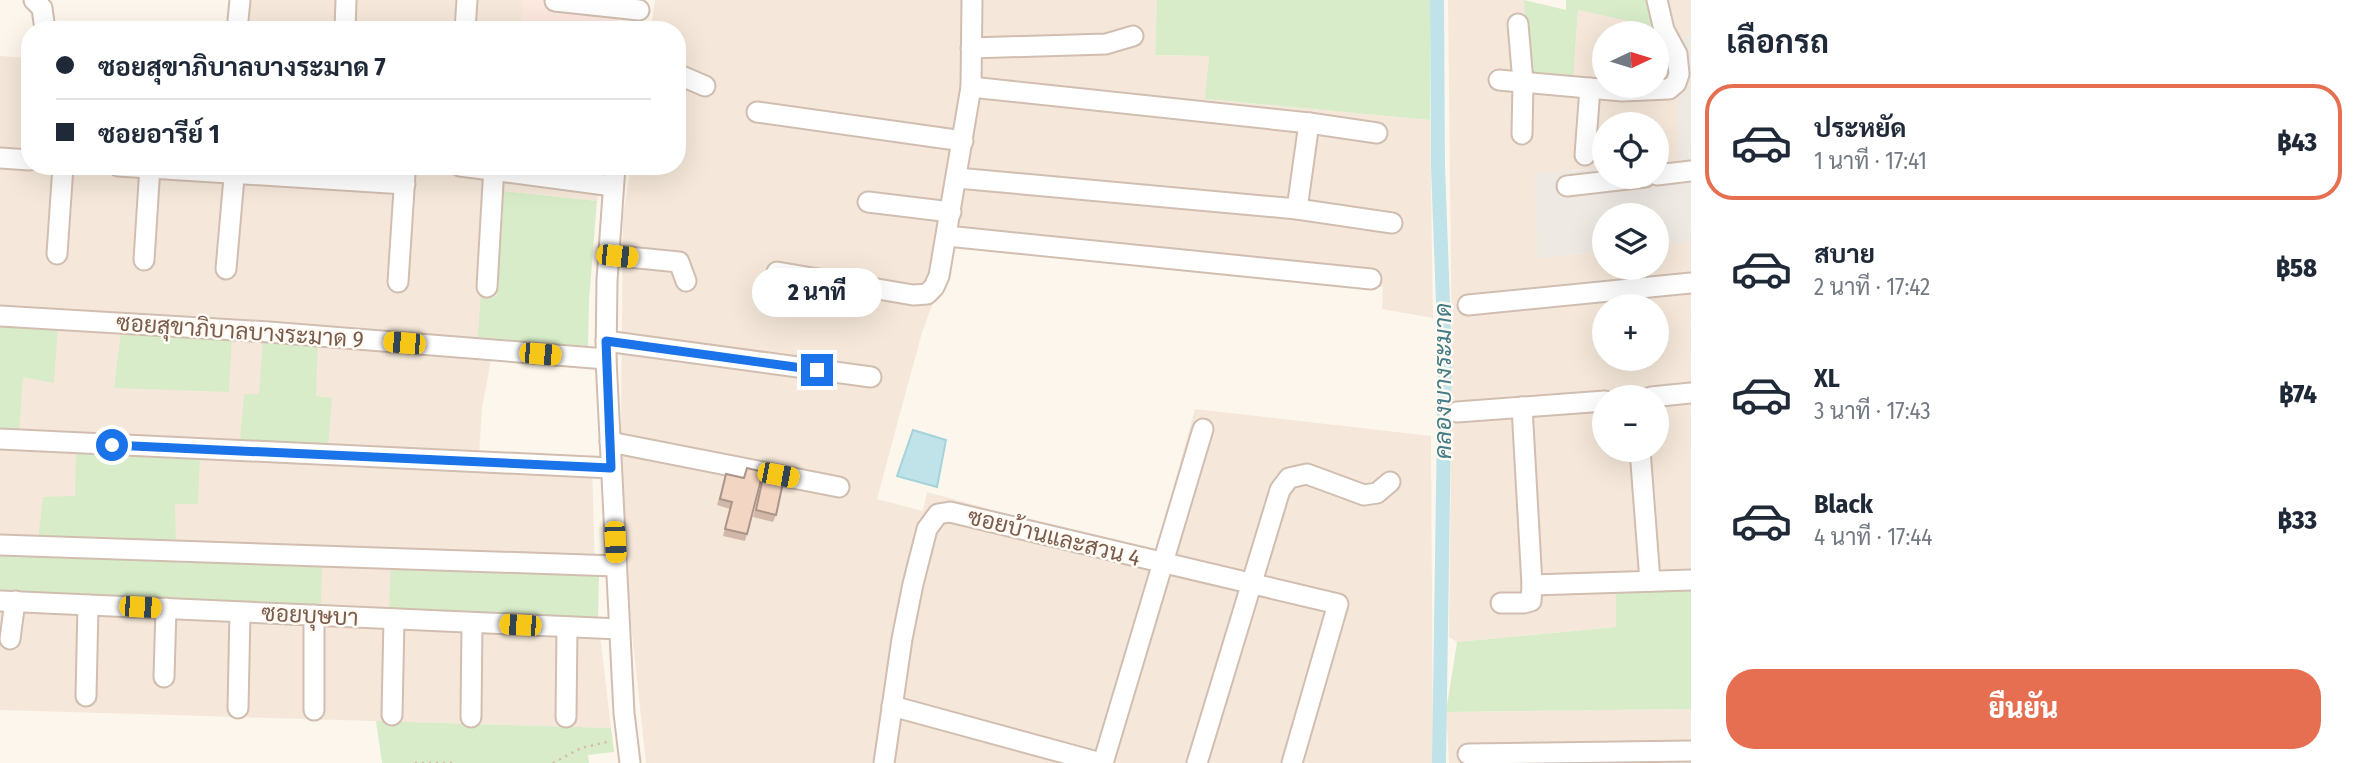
<!DOCTYPE html>
<html lang="th">
<meta charset="utf-8">
<style>
:root{--surface:#fff;--page:#f2f2f3;--text:#1f2937;--muted:#747a83;--line:#e0e1e3;--accent:#e76f51}
body{margin:0;font-family:"Fira Sans Condensed",Sarabun,sans-serif;background:var(--page);color:var(--text);height:100vh;display:flex;flex-direction:column;font-size:26px;white-space:nowrap}
*{box-sizing:border-box;margin:0}
p{font-size:23px;color:var(--muted)}
.icon{flex:none;width:38px;height:38px;fill:none;stroke:currentColor;stroke-width:2;stroke-linecap:round;stroke-linejoin:round}
.map{position:relative;flex:1;overflow:hidden}
.sheet{display:flex;flex-direction:column;background:var(--surface);width:665px}
.sheet>*{flex:none}
.banner{position:absolute;left:21px;top:21px;width:665px;height:154px;border-radius:28px;box-shadow:0 7px 28px #0002;display:grid;align-content:center;height:154px;padding:0 35px;background:var(--surface)}
.needle{width:46px;rotate:86deg}
.buttons{position:absolute;left:1592px;top:21px;display:grid;gap:14px}
.buttons a{display:grid;place-items:center;width:77px;height:77px;border-radius:50%;background:var(--surface);box-shadow:0 7px 28px #0002;font-size:35px}
.end{position:absolute;width:32px;height:32px;margin:-16px;border:9px solid #1a73e8;background:#fff;box-shadow:0 0 0 4px #fff}
.from{border-radius:50%}
.bubble{position:absolute;height:49px;border-radius:24px;background:var(--surface);box-shadow:0 7px 28px #0002;font-size:23px;font-weight:800;line-height:49px;text-align:center}
.car{position:absolute;width:21px;height:42px;margin:-21px -10px;border-radius:9px;box-shadow:0 0 5px 2px #0007;background:linear-gradient(#f5c518 24%,#345 0 40%,#f5c518 0 76%,#345 0 86%,#f5c518 0)}
.banner b{display:flex;align-items:center;gap:24px;height:66px;font-size:26px}
.banner b+b{border-top:2px solid var(--line)}
.banner i{width:18px;height:18px;background:var(--text)}
ul{padding:0;list-style:none}
li{display:flex;align-items:center;gap:21px;height:116px;margin:0 14px 10px;padding:0 21px;border:4px solid transparent;border-radius:28px}
li div{flex:1}
li b{display:block;font-size:26px}
li em{font-style:normal;font-weight:800}
li.selected{border-color:var(--accent)}
li>.icon{width:63px;height:63px;stroke-width:1.5}
h2{padding:0 35px;font-size:32px;line-height:84px}
.cta{display:flex;gap:14px;margin-top:auto;padding:14px 35px}
.cta a{flex:1;height:80px;border-radius:28px;background:var(--accent);color:#fff;font-size:28px;font-weight:800;line-height:80px;text-align:center}
main{display:flex;flex:1;min-height:0}
.map>svg:first-child{display:block}
.residential{fill:#f5e8da;fill-rule:evenodd}
.commercial{fill:#fde8e0}
.industrial{fill:#efe9e4}
.green{fill:#d8ecc9}
.water{fill:#bfe3e8;stroke:#a5d3da;stroke-width:2}
.lines{fill:none;stroke-linecap:round;stroke-linejoin:round}
.canal{stroke:#bfe3e8;stroke-width:14}
.minor-casing{stroke:#d1beb0;stroke-width:23}
.path{stroke:#d9b8a5;stroke-width:2.5;stroke-dasharray:2 5;stroke-linecap:butt}
.minor{stroke:#fff;stroke-width:19}
.wall{fill:#d1b7a8}
.building{fill:#f3d5c3;stroke:#aa9588;stroke-width:2}
.route{stroke:#1a73e8;stroke-width:9}
.labels{text-anchor:middle;dominant-baseline:central;stroke-width:5;stroke-linejoin:round;paint-order:stroke}
.street-label{font-size:23px;fill:#7a5c4d;stroke:#fffaf3}
.water-label{font-size:24px;font-style:italic;fill:#437c86;stroke:#fffaf3}
</style>
<main>
<div class="map">
<svg width="1691" height="763" viewBox="0 0 1691 763">
<rect width="100%" height="100%" fill="#fdf6ec"/>
<g class="residential">
<path d="M243,0h281l-3,30h-281z"/>
<path d="M655,0h502l-2,55 54,1 -3,43 224,21 3,198 -51,-9 1,-22 -430,-41 -32,90 -44,163 46,12 4,-19 228,62 40,-145 236,27 2,327h-787l-26,-241 3,-307 8,-49h46v-136h-26z"/>
<path d="M1448,0h76l3,76 46,4 5,-70 72,15 -3,-25h44v36l-13,2v125l-21,2v-41h-52v44l-33,2 -34,88 67,-7v17h52v-23l34,-4v347l-75,39 -159,15 -8,-5 3,-277zM1605,33h52v53h-52zM1605,306h52v53h-52zM1605,397h52v53h-52z"/>
<path d="M0,56l30,2v108h571l-4,35 -93,-10 -7,105 -15,-1 10,60 -10,53 -3,48 113,5 3,110 -206,38 209,9 13,110 -611,-18z"/>
<path d="M1691,709v54h-242l-3,-51z"/>
</g>
<path class="commercial" d="M524,0h96l-4,30h-95z"/>
<path class="industrial" d="M1691,36v205l-34,4v-30h-52v36l-67,7 -4,-84 71,-6v9h52v-12l21,-2v-125z"/>
<g class="green">
<path d="M1157,0h273v120l-225,-21 4,-43 -54,-1z"/>
<path d="M1524,0l42,10v-10h81l4,26 -73,-16 -5,71 -46,-5z"/>
<path d="M504,191l93,10 -8,99 -1,52 -111,-7 4,-50 16,1z"/>
<path d="M0,322l58,2 -4,59 -31,-6 -4,57 -19,-3z"/>
<path d="M121,331l111,4 -3,57 -115,-4z"/>
<path d="M263,340l55,3 -2,53 16,2 -4,50 -88,-7 4,-47h15z"/>
<path d="M76,449l124,7 -2,48h-23l1,40 -138,-5 5,-42 32,-1z"/>
<path d="M0,553l322,11 -1,42 -210,-11 -111,-3z"/>
<path d="M391,564l204,7 4,6 -1,41 -209,-9z"/>
<path d="M1691,588v121l-245,3 11,-70 159,-15v-35z"/>
<path d="M376,721l235,7 3,24 -26,3 1,8h-207z"/>
</g>
<path class="water" d="M913,430l33,10 -9,47 -40,-11z"/>
<g class="lines">
<path class="canal" d="M1437,0l1,167 7,191 -6,405"/>
<defs>
<g id="minor">
<path d="M34,0l8,8 3,22"/>
<path d="M555,1l84,9"/>
<path d="M1518,24l5,58 -1,52"/>
<path d="M237,30l3,-30"/>
<path d="M345,30l1,-30"/>
<path d="M465,30l2,-30"/>
<path d="M971,48l135,-4 27,-8"/>
<path d="M677,74l28,12"/>
<path d="M1499,80l123,11 47,-2 7,-6 3,-9 -2,-20 -13,-24 -7,-30"/>
<path d="M971,87l338,36 -12,86"/>
<path d="M757,112l206,29"/>
<path d="M1309,123l68,10"/>
<path d="M1585,155l5,-67"/>
<path d="M0,158l30,2"/>
<path d="M118,166l287,18"/>
<path d="M460,166l153,20"/>
<path d="M615,166l-8,114 -1,79 18,354 6,50"/>
<path d="M1657,175l34,-4"/>
<path d="M957,178l340,31 95,14"/>
<path d="M1567,186l78,-9"/>
<path d="M868,202l83,10"/>
<path d="M947,236l424,43"/>
<path d="M57,254l6,-88"/>
<path d="M608,255l71,7 7,19"/>
<path d="M144,260l6,-94"/>
<path d="M226,269l9,-103"/>
<path d="M777,272l136,23 14,-1 7,-7 5,-11 32,-189 1,-87"/>
<path d="M398,282l7,-108"/>
<path d="M487,287l7,-121"/>
<path d="M1468,305l223,-22"/>
<path d="M0,316l269,16 337,27"/>
<path d="M606,341l265,36"/>
<path d="M1651,397l40,-4"/>
<path d="M1522,407l10,178 159,-5"/>
<path d="M1457,412l148,-11"/>
<path d="M0,439l611,29"/>
<path d="M610,442l229,45"/>
<path d="M1640,450l10,131"/>
<path d="M0,545l616,21"/>
<path d="M0,601l619,28"/>
<path d="M1501,603h23l7,-2 1,-16"/>
<path d="M10,639l5,-38"/>
<path d="M164,677l2,-69"/>
<path d="M86,696l2,-91"/>
<path d="M892,706l209,57"/>
<path d="M238,708l2,-96"/>
<path d="M314,710v-95"/>
<path d="M392,715l2,-96"/>
<path d="M471,717l1,-94"/>
<path d="M566,717l1,-90"/>
<path d="M1468,754l223,-3"/>
<path d="M884,763l18,-124 11,-55 14,-55 11,-15 12,-2 388,92 -46,159"/>
<path d="M1103,763l100,-334"/>
<path d="M1197,763l83,-273 9,-12 18,-4 57,21 13,-2 13,-11"/>
</g>
</defs>
<use href="#minor" class="minor-casing"/>
<g class="path">
<path d="M415,763h41"/>
<path d="M553,763l28,-15 30,-7"/>
</g>
<use href="#minor" class="minor"/>
</g>
<g class="wall">
<path d="M747,468v66l-2,7 -22,-5 7,-27 -13,-4 9,-31 17,4z"/>
<path d="M764,473l12,42 -3,7 -20,-5z"/>
</g>
<g class="building">
<path d="M747,468l16,4 -16,62 -22,-5 7,-27 -12,-3 6,-25 18,4z"/>
<path d="M764,473l20,5 -8,37 -20,-5z"/>
</g>
<g class="lines">
<path class="route" d="M112,445l499,23 -5,-127 211,29"/>
</g>
<g class="labels">
<g class="street-label">
<text transform="translate(240 331) rotate(4)">ซอยสุขาภิบาลบางระมาด 9</text>
<text transform="translate(1054 537) rotate(14)">ซอยบ้านและสวน 4</text>
<text transform="translate(310 615) rotate(3)">ซอยบุษบา</text>
</g>
<g class="water-label">
<text transform="translate(1443 381) rotate(-90)">คลองบางระมาด</text>
</g>
</g>
</svg>
<div class="buttons">
<a><svg class="needle" viewBox="-14 -14 28 28"><path d="M0-13l5 13h-10z" fill="#e53935"/><path d="M0 13l5-13h-10z" fill="#747a83"/></svg></a>
<a><svg class="icon" aria-label="locate" viewBox="0 0 24 24"><circle cx="12" cy="12" r="6"/><path d="M12 2v4M12 18v4M2 12h4M18 12h4"/></svg></a>
<a><svg class="icon" aria-label="layers" viewBox="0 0 24 24"><path d="M12 4l9 5-9 5-9-5zM3 14l9 5 9-5"/></svg></a>
<a>+</a>
<a>−</a>
</div>
<i class="end from" style="left:112px;top:445px"></i>
<i class="end" style="left:817px;top:370px"></i>
<div class="bubble" style="left:752px;top:268px;width:130px">2 นาที</div>
<i class="car" style="left:617px;top:256px;rotate:96deg"></i>
<i class="car" style="left:404px;top:343px;rotate:275deg"></i>
<i class="car" style="left:540px;top:354px;rotate:95deg"></i>
<i class="car" style="left:778px;top:475px;rotate:101deg"></i>
<i class="car" style="left:615px;top:542px;rotate:177deg"></i>
<i class="car" style="left:140px;top:607px;rotate:93deg"></i>
<i class="car" style="left:520px;top:625px;rotate:273deg"></i>
<div class="banner">
<b><i class="from"></i>ซอยสุขาภิบาลบางระมาด 7</b>
<b><i></i>ซอยอารีย์ 1</b>
</div>
</div>
<section class="sheet">
<h2>เลือกรถ</h2>
<ul>
<li class="selected"><svg class="icon" aria-label="car" viewBox="0 0 24 24"><path d="M5 17H2v-5l4-1 3-4h7l3 4 3 1v5h-3M9 17h6M6 11h13"/><circle cx="7" cy="17" r="2"/><circle cx="17" cy="17" r="2"/></svg><div><b>ประหยัด</b><p>1 นาที · 17:41</p></div><em>฿43</em></li>
<li><svg class="icon" aria-label="car" viewBox="0 0 24 24"><path d="M5 17H2v-5l4-1 3-4h7l3 4 3 1v5h-3M9 17h6M6 11h13"/><circle cx="7" cy="17" r="2"/><circle cx="17" cy="17" r="2"/></svg><div><b>สบาย</b><p>2 นาที · 17:42</p></div><em>฿58</em></li>
<li><svg class="icon" aria-label="car" viewBox="0 0 24 24"><path d="M5 17H2v-5l4-1 3-4h7l3 4 3 1v5h-3M9 17h6M6 11h13"/><circle cx="7" cy="17" r="2"/><circle cx="17" cy="17" r="2"/></svg><div><b>XL</b><p>3 นาที · 17:43</p></div><em>฿74</em></li>
<li><svg class="icon" aria-label="car" viewBox="0 0 24 24"><path d="M5 17H2v-5l4-1 3-4h7l3 4 3 1v5h-3M9 17h6M6 11h13"/><circle cx="7" cy="17" r="2"/><circle cx="17" cy="17" r="2"/></svg><div><b>Black</b><p>4 นาที · 17:44</p></div><em>฿33</em></li>
</ul>
<div class="cta"><a>ยืนยัน</a></div>
</section>
</main>
